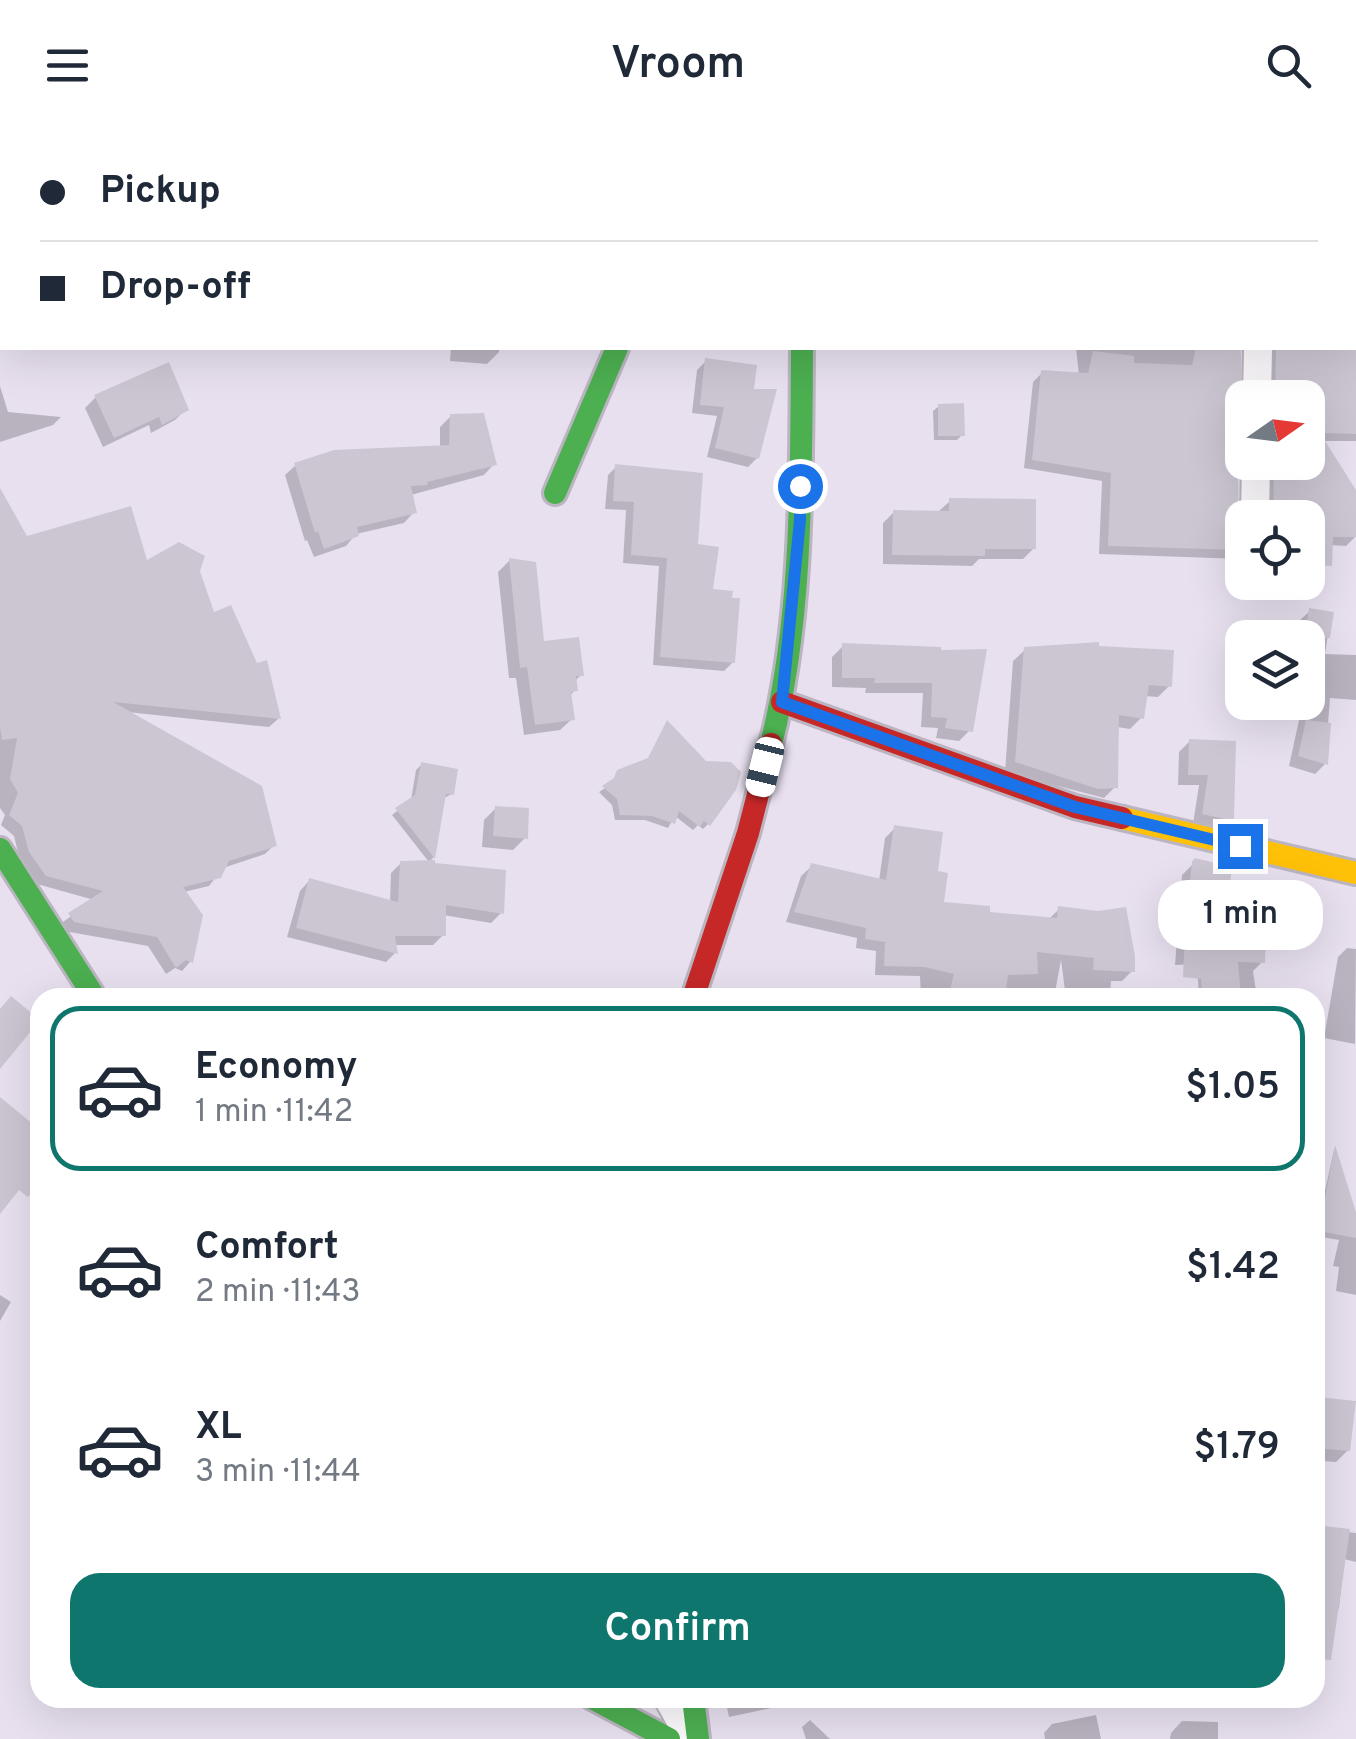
<!DOCTYPE html>
<meta charset="utf-8">
<style>
:root{--surface:#fff;--page:#f2f2f3;--text:#1f2937;--muted:#747a83;--line:#e0e1e3;--accent:#0f766e}
body{margin:0;font-family:Overpass,sans-serif;background:var(--page);color:var(--text);height:100vh;display:flex;flex-direction:column;font-size:38px;white-space:nowrap}
*{box-sizing:border-box;margin:0}
p{font-size:32px;color:var(--muted)}
.icon{flex:none;width:55px;height:55px;fill:none;stroke:currentColor;stroke-width:2;stroke-linecap:round;stroke-linejoin:round}
.map{position:relative;flex:1;overflow:hidden}
.panel{position:absolute;left:30px;top:858px;width:1295px;height:720px;display:flex;flex-direction:column;background:var(--surface);border-radius:30px;box-shadow:0 10px 40px #0002}
.panel>*{flex:none}
.banner{position:absolute;left:0px;top:0px;width:1358px;height:220px;box-shadow:0 10px 40px #0002;display:grid;align-content:center;height:220px;padding:0 40px;background:var(--surface)}
.needle{width:65px;rotate:76deg}
.tools{position:absolute;left:1225px;top:250px;display:grid;gap:20px}
.tools a{display:grid;place-items:center;width:100px;height:100px;border-radius:20px;background:var(--surface);box-shadow:0 10px 40px #0002;font-size:50px}
.end{position:absolute;width:45px;height:45px;margin:-22px;border:12px solid #1a73e8;background:#fff;box-shadow:0 0 0 5px #fff}
.from{border-radius:50%}
.bubble{position:absolute;height:70px;border-radius:30px;background:var(--surface);box-shadow:0 10px 40px #0002;font-size:32px;font-weight:600;line-height:70px;text-align:center}
.car{position:absolute;width:30px;height:60px;margin:-30px -15px;border-radius:12px;box-shadow:0 0 8px 2px #0007;background:linear-gradient(#fff 24%,#345 0 40%,#fff 0 76%,#345 0 86%,#fff 0)}
.banner b{display:flex;align-items:center;gap:35px;height:95px;font-size:38px}
.banner b+b{border-top:2px solid var(--line)}
.banner i{width:25px;height:25px;background:var(--text)}
ul{padding:18px 0 0;list-style:none}
li{display:flex;align-items:center;gap:30px;height:165px;margin:0 20px 15px;padding:0 20px;border:5px solid transparent;border-radius:30px}
li div{flex:1}
li b{display:block;font-size:38px}
li em{font-style:normal;font-weight:600}
li.active{border-color:var(--accent)}
li>.icon{width:90px;height:90px;stroke-width:1.5}
.button{display:flex;gap:20px;margin-top:auto;padding:20px 40px}
.button a{flex:1;height:115px;border-radius:30px;background:var(--accent);color:#fff;font-size:40px;font-weight:600;line-height:115px;text-align:center}
header{display:flex;justify-content:space-between;align-items:center;height:130px;padding:0 40px;background:var(--surface);font-size:45px;font-weight:600}
.map>svg:first-child{display:block}
.shadow{fill:#0003}
.building{fill:#ccc6d2}
.lines{fill:none;stroke-linecap:round;stroke-linejoin:round}
.street-casing{stroke:#bbb5c1;stroke-width:32}
.fast-casing{stroke:#bbb5c1;stroke-width:28}
.slow-casing{stroke:#bbb5c1;stroke-width:28}
.jam-casing{stroke:#bbb5c1;stroke-width:28}
.street{stroke:#fcfafd;stroke-width:28}
.fast{stroke:#4caf50;stroke-width:22}
.slow{stroke:#ffc107;stroke-width:22}
.jam{stroke:#c62828;stroke-width:22}
.route{stroke:#1a73e8;stroke-width:12}
</style>
<header><svg class="icon" aria-label="menu" viewBox="0 0 24 24"><path d="M4 6h16M4 12h16M4 18h16"/></svg>Vroom<svg class="icon" aria-label="search" viewBox="0 0 24 24"><circle cx="10" cy="10" r="6"/><path d="M15 15l6 6"/></svg></header>
<div class="map">
<svg width="1356" height="1609" viewBox="0 0 1356 1609">
<rect width="100%" height="100%" fill="#e8e0ef"/>
<g class="shadow">
<path d="M1126,0h122l-122,2z"/>
<path d="M1272,0h84v311h-34l34,53v42l-10,10 -16,-1 -9,16h-13v-43h-44l-2,-56h46v-64h-42l-5,-50h94v-216z"/>
<path d="M451,218h48v4l-12,12 -37,-3z"/>
<path d="M1076,218h164l-3,51 5,10v45l-6,6 1,67 5,5v27l-143,-5 3,-73 -78,-13 9,-86 9,-9 37,2z"/>
<path d="M706,231l45,30 6,67 -9,9 -41,-10 10,-41 -25,-3 5,-43z"/>
<path d="M0,256l8,26 53,5 -8,8 -53,17z"/>
<path d="M96,267l90,12 -11,11 -24,13 -2,-8 -46,22 -18,-39z"/>
<path d="M939,276l23,29 -5,5h-23l-1,-29z"/>
<path d="M451,286l43,48 -10,11 -73,20 3,17 -10,11 -48,11 -10,12 -32,11 -7,-17 -2,1 -20,-66 11,-10 144,-17v-21z"/>
<path d="M616,337l80,79 37,116 -9,9 -71,-6 6,-99 -36,-3 3,-53 -21,-1 3,-34z"/>
<path d="M950,371l84,47 -11,11h-44l-7,7 -89,-2v-41l11,-11 45,-1z"/>
<path d="M0,389l26,20 119,25 52,7 16,44 65,104 -9,8 -142,-15 147,133 -9,9 -42,14 -14,18 -25,6 6,70 -8,9 -7,-3 -9,6 -18,-28 -84,-15 -4,-7 34,-24 -57,-16 -17,-23 -6,-25 -13,-11 4,-10 -5,-7z"/>
<path d="M510,430l32,84 39,31 -7,7 1,8 -6,7 3,22 -12,11 -36,5 -8,-57h-7l-11,-106z"/>
<path d="M1310,481l21,4 -6,39 31,1v45l-26,-2 -5,66 -10,10 -26,-8 14,-64h5v-64h-11l2,-17z"/>
<path d="M843,516l96,7 31,77 -11,11 -23,-3 2,-10 -17,-1 2,-34h-58l1,-5 -34,-1v-30z"/>
<path d="M1025,520l144,36 -11,11 -13,-1 -4,22 -11,11 -13,-2 -2,60 -11,11 -99,-26 8,-111z"/>
<path d="M667,594l41,100 -5,5 -5,-4 -5,5 -18,-14 -7,12 -23,-8h-30l-3,-15 -13,-13 47,-30z"/>
<path d="M1190,611l44,2 -3,77 -10,11 -28,-7 6,-39h-21l1,-33z"/>
<path d="M421,635l31,29 -10,5 -9,59 -4,4 -37,-47 19,-15 5,-30z"/>
<path d="M496,678l29,30 -12,12 -31,-3 2,-27z"/>
<path d="M895,698l40,46 6,30 46,10 62,5 10,-10 73,62 -10,10h-11l-1,17h-44l-5,-38 -7,38h-133l-1,-22 -45,-1 1,-24 -20,-3 1,-10 -71,-16 15,-46 11,-10 67,15 6,-43z"/>
<path d="M1196,731l29,45 4,14 13,-12 20,54 -9,9 4,27h-58l-2,-34 -22,1 7,-90z"/>
<path d="M401,733l100,50 -10,10 -48,-8v20l-10,10h-39l1,8 -9,9 -99,-25 13,-46 9,-10 81,21 1,-29z"/>
<path d="M1347,818l9,1 -1,95 -31,-6 14,-81z"/>
<path d="M474,858l1,10h-24z"/>
<path d="M1334,1020l22,71v74l-20,-4 3,-24 -6,-1 6,-26 -24,-4z"/>
<path d="M0,1165l11,7 -11,19z"/>
<path d="M1319,1270l29,50 -12,12 -13,-1 -8,20v-77z"/>
<path d="M1315,1398l41,5v29l-12,-3 -5,49 -24,37z"/>
<path d="M725,1568h92l-88,19z"/>
<path d="M1096,1585l5,24h-56l-1,-6 8,-9z"/>
<path d="M810,1590l20,19h-24l-4,-12z"/>
<path d="M1182,1591l36,1v17h-48l1,-6z"/>
</g>
<g class="building">
<path d="M1196,218h45l1,103 -4,11 1,88 -131,-4 3,-73 -79,-13 9,-90 47,3 5,-22 41,5v7l58,2z"/>
<path d="M1276,218h80v86l-36,-1 36,57v47h-23l-1,29 -24,-1v-49l-35,-1 1,-53h34v-64h-33z"/>
<path d="M705,228l52,7 -3,24h23l-18,70 -44,-11 9,-41 -24,-2z"/>
<path d="M169,232l20,48 -27,15 -3,-8 -45,21 -20,-43z"/>
<path d="M964,273l1,33h-27v-32z"/>
<path d="M484,283l13,52 -70,17 1,3 -17,1 6,27 -60,14 2,9 -35,13 -6,-18 -3,2 -21,-70 40,-13 115,-5 1,-31z"/>
<path d="M615,334l88,9 -5,71 21,3 -6,42 20,2 -1,7h8l-5,65 -75,-6 7,-99 -36,-3 3,-53 -21,-1z"/>
<path d="M0,358l27,48 104,-30 16,54 32,-18 26,14 -5,15 14,41 17,-7 26,58 10,-3 14,59 -168,-17 149,84 15,60 -48,15 -8,17 -38,9 20,28 -10,48 -7,-3 -10,8 -19,-31 -83,-15 -6,-9 35,-22 -57,-15 -17,-24 -7,-26 -13,-11 9,-22 -8,-14 7,-41 -15,2 -2,-13z"/>
<path d="M949,368l87,1v50h-51v7l-93,-1 1,-45 56,1z"/>
<path d="M509,428l27,4 8,79 35,-4 5,39h-8l2,15 -7,1 4,28 -40,5 -8,-58 -7,1z"/>
<path d="M1309,478l25,4 -4,26h-26z"/>
<path d="M1099,512v4l75,4 -2,37 -23,-2 -5,34 -25,-4 -1,73 -20,1 -83,-27 9,-115z"/>
<path d="M842,513l99,4v3l46,-1 -14,83 -28,-4 2,-10 -16,-1 1,-34h-58l1,-5h-33z"/>
<path d="M667,590l39,41 25,1 10,10 -5,18 -26,36 -6,-5 -4,6 -21,-16 -4,13 -23,-8 -32,-1 -3,-16 -15,-13 12,-8 3,-8 31,-12z"/>
<path d="M1306,590l25,3 -3,42 -30,-9z"/>
<path d="M1189,609l47,2 -2,80 -32,-7 6,-39h-20z"/>
<path d="M421,632l37,7 -4,26 -8,-1 -11,65 -40,-51 20,-13z"/>
<path d="M495,676l34,2 -1,31 -35,-3z"/>
<path d="M894,695l49,7 -5,39 10,2 -4,29 46,4v6l67,6 1,-12 40,5 28,-4 9,49v16l-42,-2 1,-12 -57,-6 1,22 -30,1 -3,23h-34l-22,-5 5,-19 -30,-7 -40,-1 1,-24 -20,-3 1,-11 -72,-16 17,-49 75,17z"/>
<path d="M1195,728l37,9 -4,36 3,1 -1,28 11,-27 26,3 -2,55 -27,-1 3,36h-39l-1,-19 -18,-2 2,-47 7,-69z"/>
<path d="M435,730v3l71,7 -2,44 -58,-9v31h-51l3,18 -102,-26 13,-50 89,24 2,-41z"/>
<path d="M11,866l29,24 -40,49v-60z"/>
<path d="M0,967l40,33v53l-12,14 -9,-7 -19,24z"/>
<path d="M1335,1015l21,67v26l-37,-7z"/>
<path d="M1318,1267l38,4 -6,50 -35,-3z"/>
<path d="M1315,1395l35,4 -19,131 -16,-1z"/>
</g>
<g class="lines">
<defs>
<g id="street">
<path d="M552,0l3,2"/>
<path d="M782,2l3,-2"/>
<path d="M1266,2v-2"/>
<path d="M1257,268l1,-50"/>
<path d="M1255,388l1,-56"/>
<path d="M668,1568l23,41"/>
</g>
<g id="fast">
<path d="M804,0v2"/>
<path d="M555,363l62,-145"/>
<path d="M771,614c32,-124 30,-268 31,-396"/>
<path d="M0,719l95,149"/>
<path d="M592,1568l77,41"/>
<path d="M693,1568l5,41"/>
</g>
<path id="slow" d="M1122,688l234,55"/>
<g id="jam">
<path d="M782,572l293,105 47,11"/>
<path d="M693,868l55,-165 23,-89"/>
</g>
</defs>
<use href="#street" class="street-casing"/>
<use href="#fast" class="fast-casing"/>
<use href="#slow" class="slow-casing"/>
<use href="#jam" class="jam-casing"/>
<use href="#street" class="street"/>
<use href="#fast" class="fast"/>
<use href="#slow" class="slow"/>
<use href="#jam" class="jam"/>
</g>
<g class="lines">
<path class="route" d="M800,356v34l-18,182 293,105 165,39"/>
</g>
</svg>
<div class="tools">
<a><svg class="needle" viewBox="-14 -14 28 28"><path d="M0-13l5 13h-10z" fill="#e53935"/><path d="M0 13l5-13h-10z" fill="#747a83"/></svg></a>
<a><svg class="icon" aria-label="locate" viewBox="0 0 24 24"><circle cx="12" cy="12" r="6"/><path d="M12 2v4M12 18v4M2 12h4M18 12h4"/></svg></a>
<a><svg class="icon" aria-label="layers" viewBox="0 0 24 24"><path d="M12 4l9 5-9 5-9-5zM3 14l9 5 9-5"/></svg></a>
</div>
<i class="end from" style="left:800px;top:356px"></i>
<i class="end" style="left:1240px;top:716px"></i>
<div class="bubble" style="left:1158px;top:750px;width:165px">1 min</div>
<i class="car" style="left:765px;top:637px;rotate:194deg"></i>
<div class="banner">
<b><i class="from"></i>Pickup</b>
<b><i></i>Drop-off</b>
</div>
<section class="panel">
<ul>
<li class="active"><svg class="icon" aria-label="car" viewBox="0 0 24 24"><path d="M5 17H2v-5l4-1 3-4h7l3 4 3 1v5h-3M9 17h6M6 11h13"/><circle cx="7" cy="17" r="2"/><circle cx="17" cy="17" r="2"/></svg><div><b>Economy</b><p>1 min · 11:42</p></div><em>$1.05</em></li>
<li><svg class="icon" aria-label="car" viewBox="0 0 24 24"><path d="M5 17H2v-5l4-1 3-4h7l3 4 3 1v5h-3M9 17h6M6 11h13"/><circle cx="7" cy="17" r="2"/><circle cx="17" cy="17" r="2"/></svg><div><b>Comfort</b><p>2 min · 11:43</p></div><em>$1.42</em></li>
<li><svg class="icon" aria-label="car" viewBox="0 0 24 24"><path d="M5 17H2v-5l4-1 3-4h7l3 4 3 1v5h-3M9 17h6M6 11h13"/><circle cx="7" cy="17" r="2"/><circle cx="17" cy="17" r="2"/></svg><div><b>XL</b><p>3 min · 11:44</p></div><em>$1.79</em></li>
</ul>
<div class="button"><a>Confirm</a></div>
</section>
</div>
